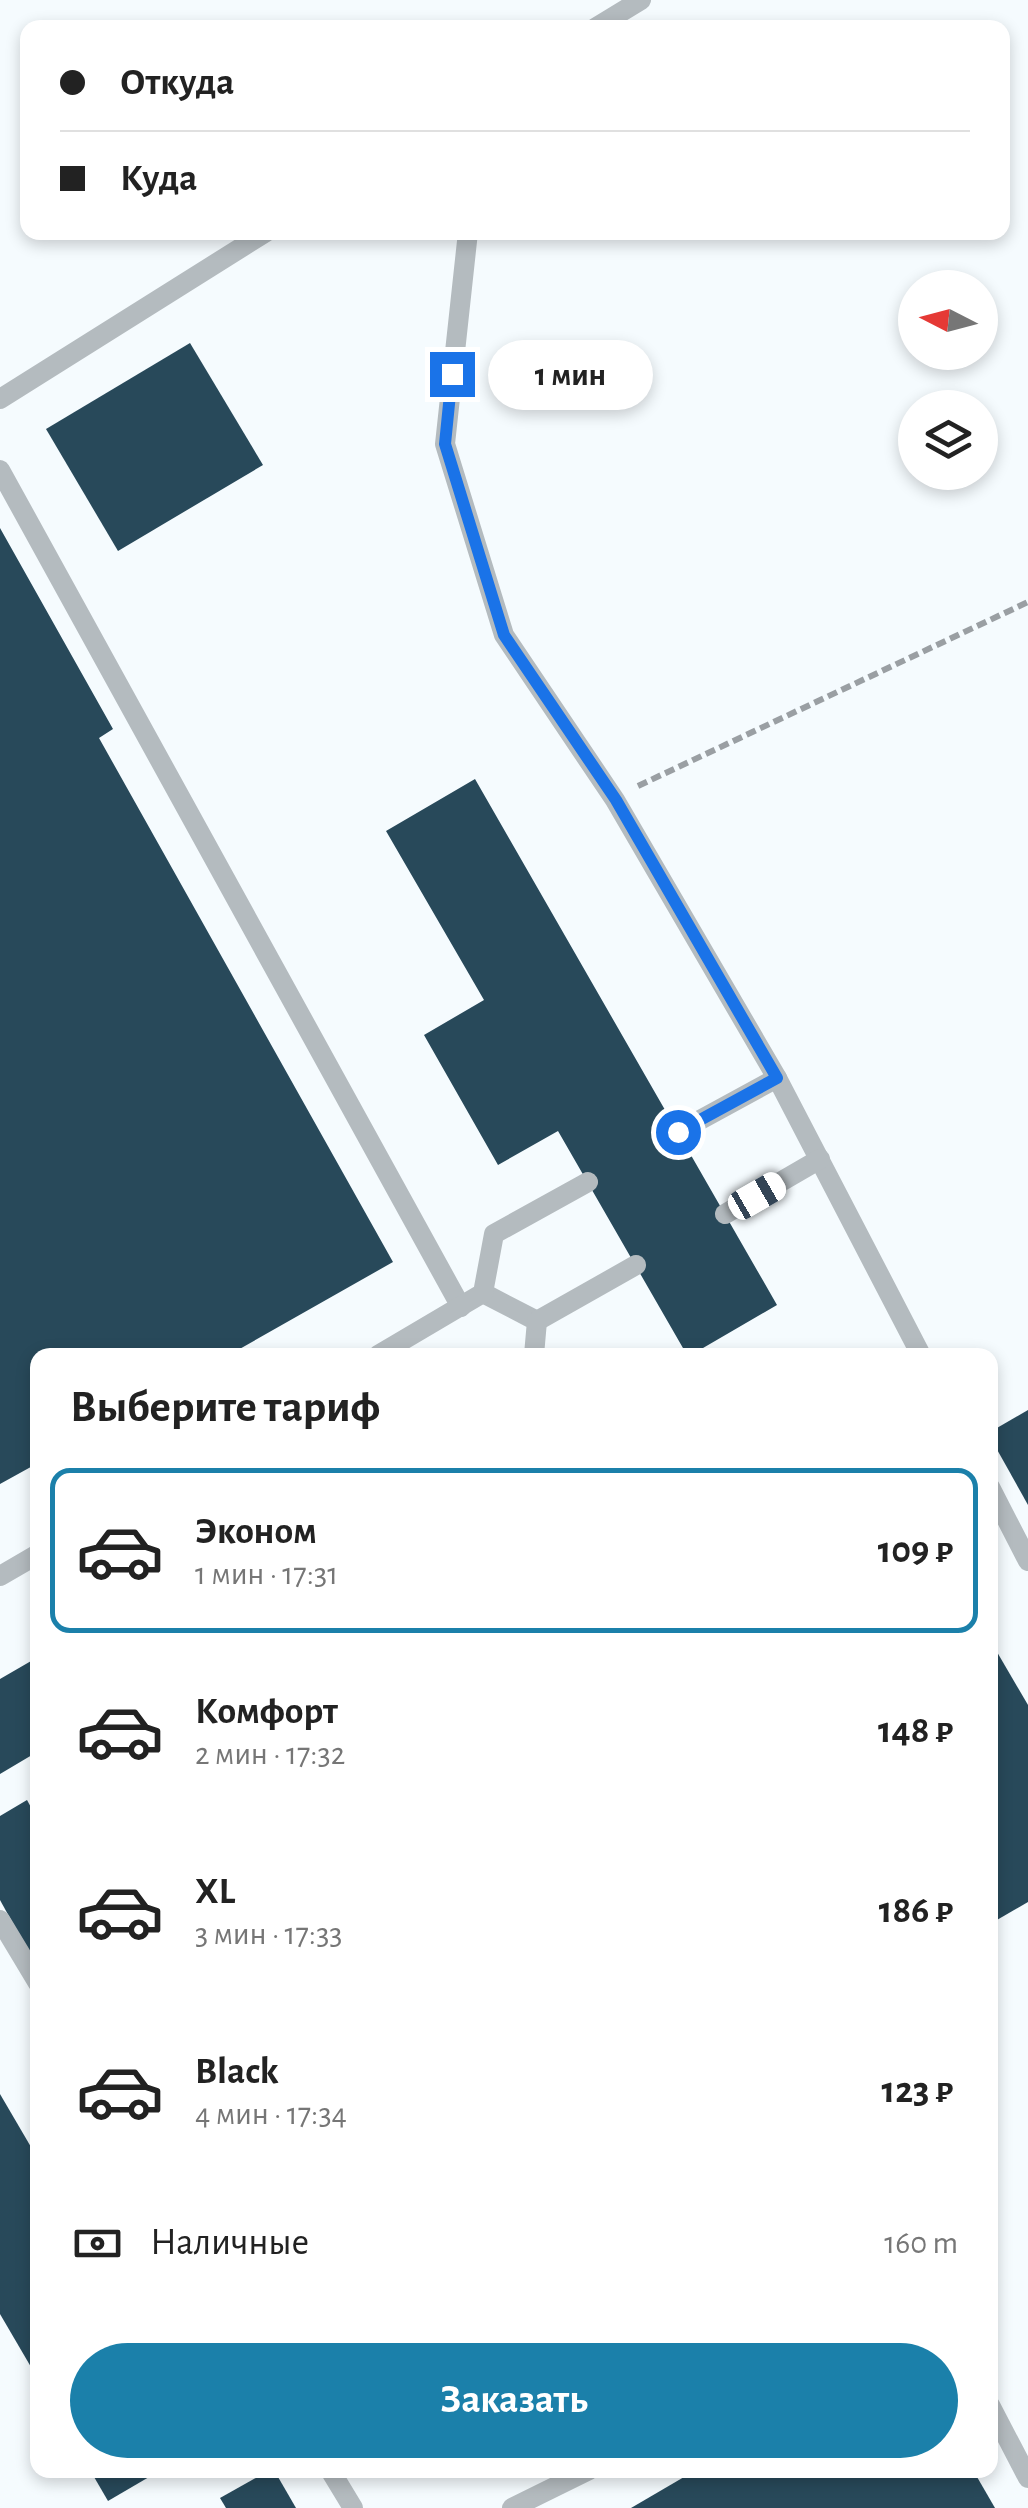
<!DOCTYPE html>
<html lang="ru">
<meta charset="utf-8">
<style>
:root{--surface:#fff;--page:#f2f2f2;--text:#222;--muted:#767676;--line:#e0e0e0;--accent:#1b80aa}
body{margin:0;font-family:"Alegreya Sans",sans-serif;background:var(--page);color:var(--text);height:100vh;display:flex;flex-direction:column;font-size:38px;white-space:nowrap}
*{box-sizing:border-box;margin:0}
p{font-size:32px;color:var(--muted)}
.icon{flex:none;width:55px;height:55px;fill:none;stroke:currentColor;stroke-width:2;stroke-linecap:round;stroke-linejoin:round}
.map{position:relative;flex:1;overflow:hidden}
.panel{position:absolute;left:30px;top:1348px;width:968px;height:1130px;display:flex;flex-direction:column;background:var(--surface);border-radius:20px;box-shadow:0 5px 15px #0003}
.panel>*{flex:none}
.top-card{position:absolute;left:20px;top:20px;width:990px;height:220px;border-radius:20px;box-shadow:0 5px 15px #0003;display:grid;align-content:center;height:220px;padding:0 40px;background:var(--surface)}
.needle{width:65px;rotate:276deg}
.fabs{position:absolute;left:898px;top:270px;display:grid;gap:20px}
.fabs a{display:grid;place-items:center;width:100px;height:100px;border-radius:50%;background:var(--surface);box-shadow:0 5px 15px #0003;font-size:50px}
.end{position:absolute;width:45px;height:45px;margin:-22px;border:12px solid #1a73e8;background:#fff;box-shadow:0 0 0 5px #fff}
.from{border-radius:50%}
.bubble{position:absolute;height:70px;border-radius:35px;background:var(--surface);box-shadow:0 5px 15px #0003;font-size:32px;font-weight:700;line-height:70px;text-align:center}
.car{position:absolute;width:30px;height:60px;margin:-30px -15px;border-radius:12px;box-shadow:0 0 8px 2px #0007;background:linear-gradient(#fff 24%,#345 0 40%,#fff 0 76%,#345 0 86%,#fff 0)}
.top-card b{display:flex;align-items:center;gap:35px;height:95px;font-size:38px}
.top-card b+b{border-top:2px solid var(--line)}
.top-card i{width:25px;height:25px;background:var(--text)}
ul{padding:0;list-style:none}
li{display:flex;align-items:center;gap:30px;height:165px;margin:0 20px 15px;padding:0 20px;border:5px solid transparent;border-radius:20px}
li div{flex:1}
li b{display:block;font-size:38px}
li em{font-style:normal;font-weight:700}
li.on{border-color:var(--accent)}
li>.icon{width:90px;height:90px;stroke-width:1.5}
h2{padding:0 40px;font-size:45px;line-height:120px}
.pay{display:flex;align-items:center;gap:25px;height:110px;padding:0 40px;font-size:38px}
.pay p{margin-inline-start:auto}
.action{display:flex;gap:20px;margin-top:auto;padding:20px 40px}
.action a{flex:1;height:115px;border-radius:60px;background:var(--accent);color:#fff;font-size:40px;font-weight:700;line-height:115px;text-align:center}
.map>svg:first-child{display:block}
.building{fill:#28495a}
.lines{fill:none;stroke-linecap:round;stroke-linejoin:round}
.path{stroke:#9a9fa3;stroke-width:6;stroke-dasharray:10 5;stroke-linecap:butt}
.lane{stroke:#b4bbbf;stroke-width:20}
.route{stroke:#1a73e8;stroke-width:12}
</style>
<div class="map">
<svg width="1028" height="2508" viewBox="0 0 1028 2508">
<rect width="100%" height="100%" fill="#f5fbfe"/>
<g class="building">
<path d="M190,343l73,122 -145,86 -72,-122z"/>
<path d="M0,528l113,201 -14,9 294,524 -164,93h-191v108l-38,21z"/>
<path d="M475,779l302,526 -86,50h-4l-129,-224 -60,34 -74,-130 60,-35 -98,-169z"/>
<path d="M1028,1410v95l-38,-68v-5z"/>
<path d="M990,1640l38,65v197l-38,22z"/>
<path d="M38,1657v107l-6,-9 -32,19v-95z"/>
<path d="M27,1800l11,20v135l-6,3 -32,-58v-84z"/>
<path d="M0,2094l38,65v220l-38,-65z"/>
<path d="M90,2470h71l-53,31z"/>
<path d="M270,2470h4l22,38h-70l-6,-10z"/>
<path d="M696,2470h277l22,38h-364z"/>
</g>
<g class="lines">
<path class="path" d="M638,786l390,-184"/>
<g class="lane">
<path d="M595,28l46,-28"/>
<path d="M468,232l-23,212 59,191 111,165 162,278 144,277"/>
<path d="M0,399l266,-167"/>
<path d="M0,470l461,837"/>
<path d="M678,1132l99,-54"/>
<path d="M725,1214l95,-55"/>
<path d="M483,1293l54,28 -3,34"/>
<path d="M537,1321l99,-56"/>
<path d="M378,1355l105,-62 11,-59 94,-52"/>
<path d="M990,1487l38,74"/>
<path d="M0,1576l38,-22"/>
<path d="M0,1920l38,63"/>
<path d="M990,2405l38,73"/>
<path d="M330,2470l23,38"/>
<path d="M512,2508l77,-38"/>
</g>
</g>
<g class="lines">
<path class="route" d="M452,374l-7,70 59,191 112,165 161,278 -99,54"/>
</g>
</svg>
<div class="fabs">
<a><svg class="needle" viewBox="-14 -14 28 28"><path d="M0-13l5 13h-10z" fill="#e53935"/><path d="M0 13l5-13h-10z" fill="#767676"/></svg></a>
<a><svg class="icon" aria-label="layers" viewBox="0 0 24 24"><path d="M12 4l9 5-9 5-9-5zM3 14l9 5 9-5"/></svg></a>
</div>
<i class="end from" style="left:678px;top:1132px"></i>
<i class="end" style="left:452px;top:374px"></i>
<div class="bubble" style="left:488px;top:340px;width:165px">1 мин</div>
<i class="car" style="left:757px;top:1196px;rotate:60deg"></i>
<div class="top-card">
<b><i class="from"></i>Откуда</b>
<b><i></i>Куда</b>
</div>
<section class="panel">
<h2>Выберите тариф</h2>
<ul>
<li class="on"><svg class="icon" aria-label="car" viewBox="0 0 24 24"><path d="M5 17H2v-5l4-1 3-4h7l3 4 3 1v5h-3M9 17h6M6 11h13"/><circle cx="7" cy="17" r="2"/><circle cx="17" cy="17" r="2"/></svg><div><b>Эконом</b><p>1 мин · 17:31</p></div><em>109 ₽</em></li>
<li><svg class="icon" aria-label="car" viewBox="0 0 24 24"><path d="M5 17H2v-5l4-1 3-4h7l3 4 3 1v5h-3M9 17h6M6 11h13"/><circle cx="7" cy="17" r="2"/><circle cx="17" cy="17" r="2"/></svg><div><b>Комфорт</b><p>2 мин · 17:32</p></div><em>148 ₽</em></li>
<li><svg class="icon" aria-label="car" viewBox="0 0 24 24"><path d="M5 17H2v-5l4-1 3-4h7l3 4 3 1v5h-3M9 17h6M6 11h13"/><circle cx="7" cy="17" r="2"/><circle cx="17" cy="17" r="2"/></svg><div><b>XL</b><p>3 мин · 17:33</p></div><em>186 ₽</em></li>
<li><svg class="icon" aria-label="car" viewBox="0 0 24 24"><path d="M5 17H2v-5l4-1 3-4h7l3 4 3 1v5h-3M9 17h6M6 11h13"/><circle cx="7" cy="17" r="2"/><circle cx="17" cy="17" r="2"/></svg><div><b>Black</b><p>4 мин · 17:34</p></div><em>123 ₽</em></li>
</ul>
<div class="pay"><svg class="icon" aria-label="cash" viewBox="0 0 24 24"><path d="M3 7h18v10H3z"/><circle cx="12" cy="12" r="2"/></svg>Наличные<p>160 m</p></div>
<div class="action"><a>Заказать</a></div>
</section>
</div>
